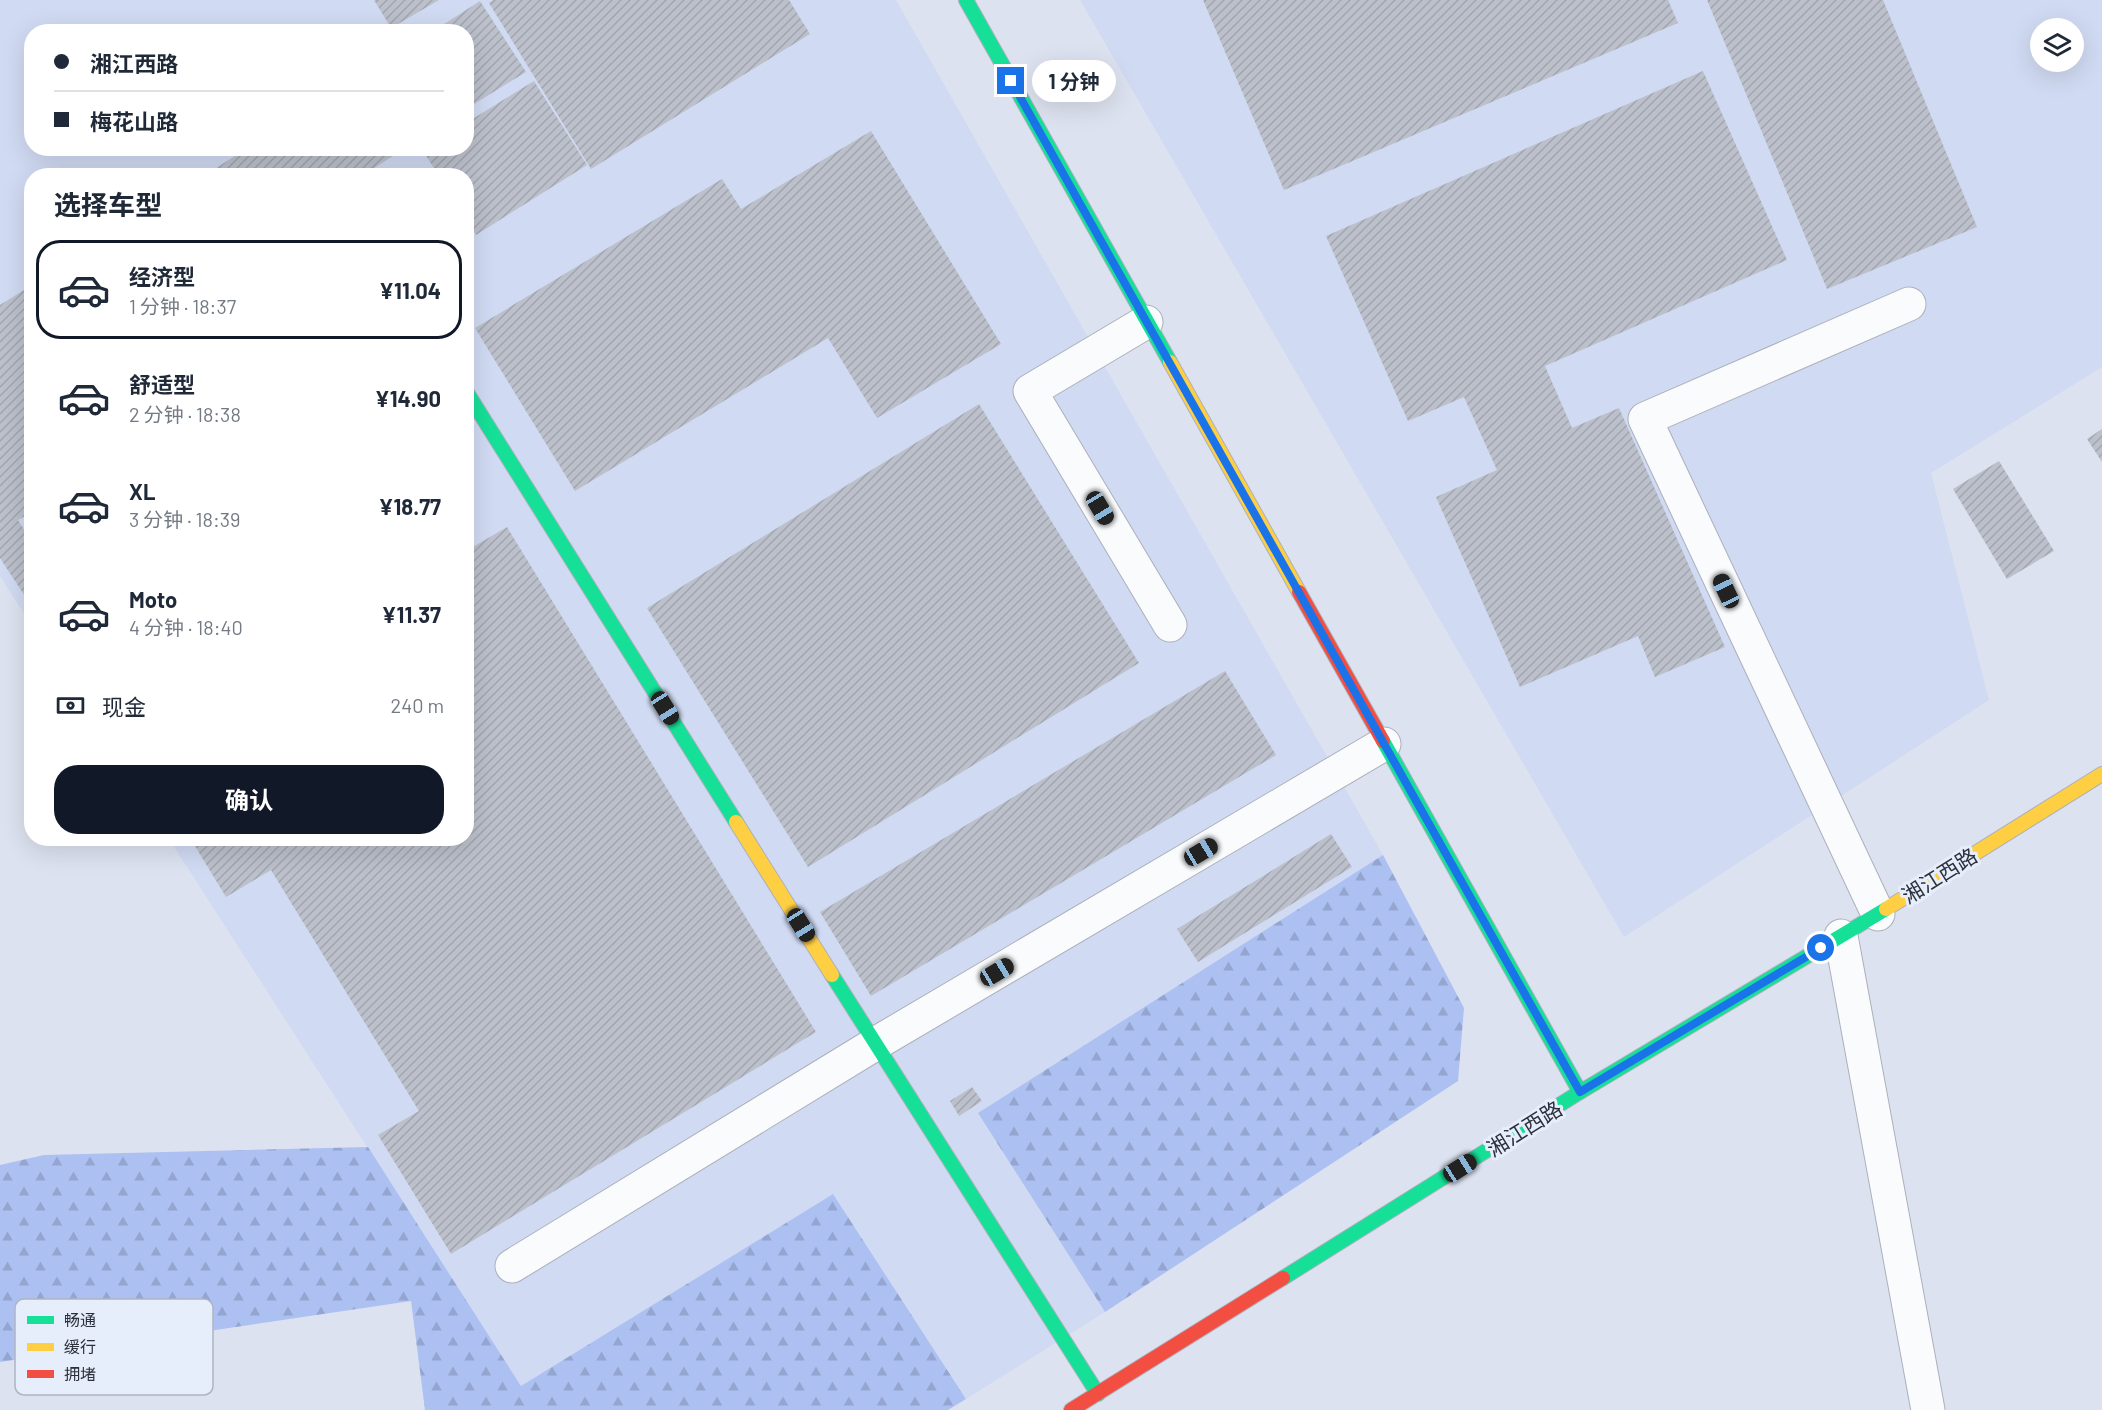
<!DOCTYPE html>
<html lang="zh">
<meta charset="utf-8">
<style>
:root{--surface:#fff;--page:#f6f6f7;--text:#1f2937;--muted:#747a83;--line:#e0e1e3;--accent:#111827}
body{margin:0;font-family:Barlow,"Noto Sans SC",sans-serif;background:var(--page);color:var(--text);height:100vh;display:flex;flex-direction:column;font-size:22px;white-space:nowrap}
*{box-sizing:border-box;margin:0}
p{font-size:20px;color:var(--muted)}
.icon{flex:none;width:33px;height:33px;fill:none;stroke:currentColor;stroke-width:2;stroke-linecap:round;stroke-linejoin:round}
.map{position:relative;flex:1;overflow:hidden}
.side{position:absolute;left:24px;top:168px;width:450px;height:678px;display:flex;flex-direction:column;background:var(--surface);border-radius:24px;box-shadow:0 6px 24px #0002}
.side>*{flex:none}
.top-card{position:absolute;left:24px;top:24px;width:450px;height:132px;border-radius:24px;box-shadow:0 6px 24px #0002;display:grid;align-content:center;height:132px;padding:0 30px;background:var(--surface)}
.controls{position:absolute;left:2030px;top:18px;display:grid;gap:12px}
.controls a{display:grid;place-items:center;width:54px;height:54px;border-radius:50%;background:var(--surface);box-shadow:0 6px 24px #0002;font-size:30px}
.end{position:absolute;width:27px;height:27px;margin:-14px;border:8px solid #1a73e8;background:#fff;box-shadow:0 0 0 3px #fff}
.from{border-radius:50%}
.bubble{position:absolute;height:42px;border-radius:21px;background:var(--surface);box-shadow:0 6px 24px #0002;font-size:20px;font-weight:700;line-height:42px;text-align:center}
.car{position:absolute;width:18px;height:36px;margin:-18px -9px;border-radius:8px;box-shadow:0 0 4px 2px #0007;background:linear-gradient(#222 24%,#8ab4d8 0 40%,#222 0 76%,#8ab4d8 0 86%,#222 0)}
.top-card b{display:flex;align-items:center;gap:21px;height:57px;font-size:22px}
.top-card b+b{border-top:2px solid var(--line)}
.top-card i{width:15px;height:15px;background:var(--text)}
ul{padding:0;list-style:none}
li{display:flex;align-items:center;gap:18px;height:99px;margin:0 12px 9px;padding:0 18px;border:3px solid transparent;border-radius:24px}
li div{flex:1}
li b{display:block;font-size:22px}
li em{font-style:normal;font-weight:700}
li.active{border-color:var(--accent)}
li>.icon{width:54px;height:54px;stroke-width:1.5}
h2{padding:0 30px;font-size:27px;line-height:72px}
.pay{display:flex;align-items:center;gap:15px;height:66px;padding:0 30px;font-size:22px}
.pay p{margin-inline-start:auto}
.primary-button{display:flex;gap:12px;margin-top:auto;padding:12px 30px}
.primary-button a{flex:1;height:69px;border-radius:24px;background:var(--accent);color:#fff;font-size:24px;font-weight:700;line-height:69px;text-align:center}
.map>svg:first-child{display:block}
.built{fill:#d0daf2;fill-rule:evenodd}
.forest{fill:url(#forest-firs)}
.building{fill:url(#building-hatch)}
.lines{fill:none;stroke-linecap:round;stroke-linejoin:round}
.street-casing{stroke:#acb0bb;stroke-width:35}
.fast-casing{stroke:#acb0bb;stroke-width:16}
.slow-casing{stroke:#acb0bb;stroke-width:16}
.jam-casing{stroke:#acb0bb;stroke-width:16}
.street{stroke:#fafbfd;stroke-width:33}
.fast{stroke:#16e098;stroke-width:14}
.slow{stroke:#ffcf43;stroke-width:14}
.jam{stroke:#f24e42;stroke-width:14}
.route{stroke:#1a73e8;stroke-width:8}
.labels{text-anchor:middle;dominant-baseline:central;stroke-width:6;stroke-linejoin:round;paint-order:stroke}
.street-label{font-size:21px;fill:#2c303a;stroke:#e6edfb}
.key{fill:#e6edfb;stroke:#aeb4c1;stroke-width:1.5}
.key-label{font-size:16px;fill:#2c303a}
</style>
<div class="map">
<svg width="2102" height="1410" viewBox="0 0 2102 1410">
<defs>
<pattern id="forest-firs" width="22" height="20" patternUnits="userSpaceOnUse" patternTransform="scale(1.5)"><rect width="22" height="20" fill="#acc0f2"/><path d="M5 1l3.5 6h-7zM16 11l3.5 6h-7z" fill="#94a5d0"/></pattern>
<pattern id="building-hatch" width="6" height="6" patternUnits="userSpaceOnUse" patternTransform="scale(1.5)"><rect width="6" height="6" fill="#bcc0cb"/><path d="M-1 1l2-2M0 6l6-6M5 7l2-2" fill="none" stroke="#a2a5af"/></pattern>
</defs>
<rect width="100%" height="100%" fill="#dde2f0"/>
<g class="built">
<path d="M0,0h896l487,855 -405,258 127,199 -139,87 -133,-205 -312,192 -352,-547 297,-1v-662h-434l-1,449 -31,-49zM32,32h434v116h-434z"/>
<path d="M1080,0h1022v367l-171,106 58,227 -365,237zM2040,28h33v34h-33z"/>
</g>
<g class="forest">
<path d="M1383,855l81,153 -6,73 -353,231 -127,-199z"/>
<path d="M368,1147l153,239 312,-192 133,205 -18,11h-523l-14,-109 -411,61v-197l44,-10z"/>
</g>
<g class="building">
<path d="M374,0h65l-48,28z"/>
<path d="M493,0h296l21,34 -219,135 -102,-166z"/>
<path d="M1203,0h465l10,23 -394,167z"/>
<path d="M1707,0h176l94,227 -150,62z"/>
<path d="M480,1l46,71 -60,37v-77h-34z"/>
<path d="M1703,71l84,189 -242,106 27,62 47,-20 106,239 -70,30 -17,-41 -118,51 -84,-190 61,-27 -33,-73 -56,24 -82,-185z"/>
<path d="M534,81l53,84 -111,70 -10,-16v-43h-27l-16,-25 4,-3h39v-25z"/>
<path d="M871,131l130,213 -124,74 -49,-80 -253,153 -100,-163 247,-149 19,30z"/>
<path d="M247,148h158l-43,28h-158z"/>
<path d="M32,285v227l-14,8 14,22v65l-32,-49v-253z"/>
<path d="M979,404l160,259 -331,204 -161,-259z"/>
<path d="M2102,429v33l-15,-23z"/>
<path d="M1999,461l55,90 -47,28 -54,-90z"/>
<path d="M507,527l309,505 -365,222 -73,-119 41,-24 -148,-241 -45,27 -36,-59h276v-287z"/>
<path d="M1225,671l51,84 -405,241 -51,-84z"/>
<path d="M1331,834l21,33 -154,95 -21,-33z"/>
<path d="M972,1087l10,14 -23,15 -9,-15z"/>
</g>
<g class="lines">
<defs>
<g id="street">
<path d="M1146,322l-116,69 140,234"/>
<path d="M1878,914l-233,-495 264,-115"/>
<path d="M1841,936l87,474"/>
<path d="M512,1266l363,-222 509,-300"/>
</g>
<g id="fast">
<path d="M966,0l204,362"/>
<path d="M466,391l270,431"/>
<path d="M1383,741l197,351"/>
<path d="M832,975l266,419"/>
<path d="M1283,1278l297,-186 306,-183"/>
</g>
<g id="slow">
<path d="M1170,362l129,230"/>
<path d="M736,822l96,153"/>
<path d="M1886,909l216,-135"/>
</g>
<g id="jam">
<path d="M1299,592l84,149"/>
<path d="M1071,1410l212,-132"/>
</g>
</defs>
<use href="#street" class="street-casing"/>
<use href="#fast" class="fast-casing"/>
<use href="#slow" class="slow-casing"/>
<use href="#jam" class="jam-casing"/>
<use href="#street" class="street"/>
<use href="#fast" class="fast"/>
<use href="#slow" class="slow"/>
<use href="#jam" class="jam"/>
</g>
<g class="lines">
<path class="route" d="M1011,81l569,1011 241,-144"/>
</g>
<g class="labels">
<g class="street-label">
<text transform="translate(1939 875) rotate(-32)">湘江西路</text>
<text transform="translate(1524 1128) rotate(-32)">湘江西路</text>
</g>
</g>
<rect x="15" y="1299" width="198" height="96" rx="9" class="key"/>
<rect x="27" y="1316" width="27" height="8" fill="#16e098"/>
<rect x="27" y="1343" width="27" height="8" fill="#ffcf43"/>
<rect x="27" y="1370" width="27" height="8" fill="#f24e42"/>
<g class="key-label">
<text x="64" y="1326">畅通</text>
<text x="64" y="1353">缓行</text>
<text x="64" y="1380">拥堵</text>
</g>
</svg>
<div class="controls">
<a><svg class="icon" aria-label="layers" viewBox="0 0 24 24"><path d="M12 4l9 5-9 5-9-5zM3 14l9 5 9-5"/></svg></a>
</div>
<i class="end from" style="left:1821px;top:948px"></i>
<i class="end" style="left:1011px;top:81px"></i>
<div class="bubble" style="left:1032px;top:60px;width:84px">1 分钟</div>
<i class="car" style="left:1100px;top:508px;rotate:149deg"></i>
<i class="car" style="left:1726px;top:591px;rotate:335deg"></i>
<i class="car" style="left:665px;top:708px;rotate:148deg"></i>
<i class="car" style="left:1201px;top:852px;rotate:59deg"></i>
<i class="car" style="left:801px;top:925px;rotate:148deg"></i>
<i class="car" style="left:997px;top:972px;rotate:59deg"></i>
<i class="car" style="left:1460px;top:1168px;rotate:58deg"></i>
<div class="top-card">
<b><i class="from"></i>湘江西路</b>
<b><i></i>梅花山路</b>
</div>
<section class="side">
<h2>选择车型</h2>
<ul>
<li class="active"><svg class="icon" aria-label="car" viewBox="0 0 24 24"><path d="M5 17H2v-5l4-1 3-4h7l3 4 3 1v5h-3M9 17h6M6 11h13"/><circle cx="7" cy="17" r="2"/><circle cx="17" cy="17" r="2"/></svg><div><b>经济型</b><p>1 分钟 · 18:37</p></div><em>¥11.04</em></li>
<li><svg class="icon" aria-label="car" viewBox="0 0 24 24"><path d="M5 17H2v-5l4-1 3-4h7l3 4 3 1v5h-3M9 17h6M6 11h13"/><circle cx="7" cy="17" r="2"/><circle cx="17" cy="17" r="2"/></svg><div><b>舒适型</b><p>2 分钟 · 18:38</p></div><em>¥14.90</em></li>
<li><svg class="icon" aria-label="car" viewBox="0 0 24 24"><path d="M5 17H2v-5l4-1 3-4h7l3 4 3 1v5h-3M9 17h6M6 11h13"/><circle cx="7" cy="17" r="2"/><circle cx="17" cy="17" r="2"/></svg><div><b>XL</b><p>3 分钟 · 18:39</p></div><em>¥18.77</em></li>
<li><svg class="icon" aria-label="car" viewBox="0 0 24 24"><path d="M5 17H2v-5l4-1 3-4h7l3 4 3 1v5h-3M9 17h6M6 11h13"/><circle cx="7" cy="17" r="2"/><circle cx="17" cy="17" r="2"/></svg><div><b>Moto</b><p>4 分钟 · 18:40</p></div><em>¥11.37</em></li>
</ul>
<div class="pay"><svg class="icon" aria-label="cash" viewBox="0 0 24 24"><path d="M3 7h18v10H3z"/><circle cx="12" cy="12" r="2"/></svg>现金<p>240 m</p></div>
<div class="primary-button"><a>确认</a></div>
</section>
</div>
